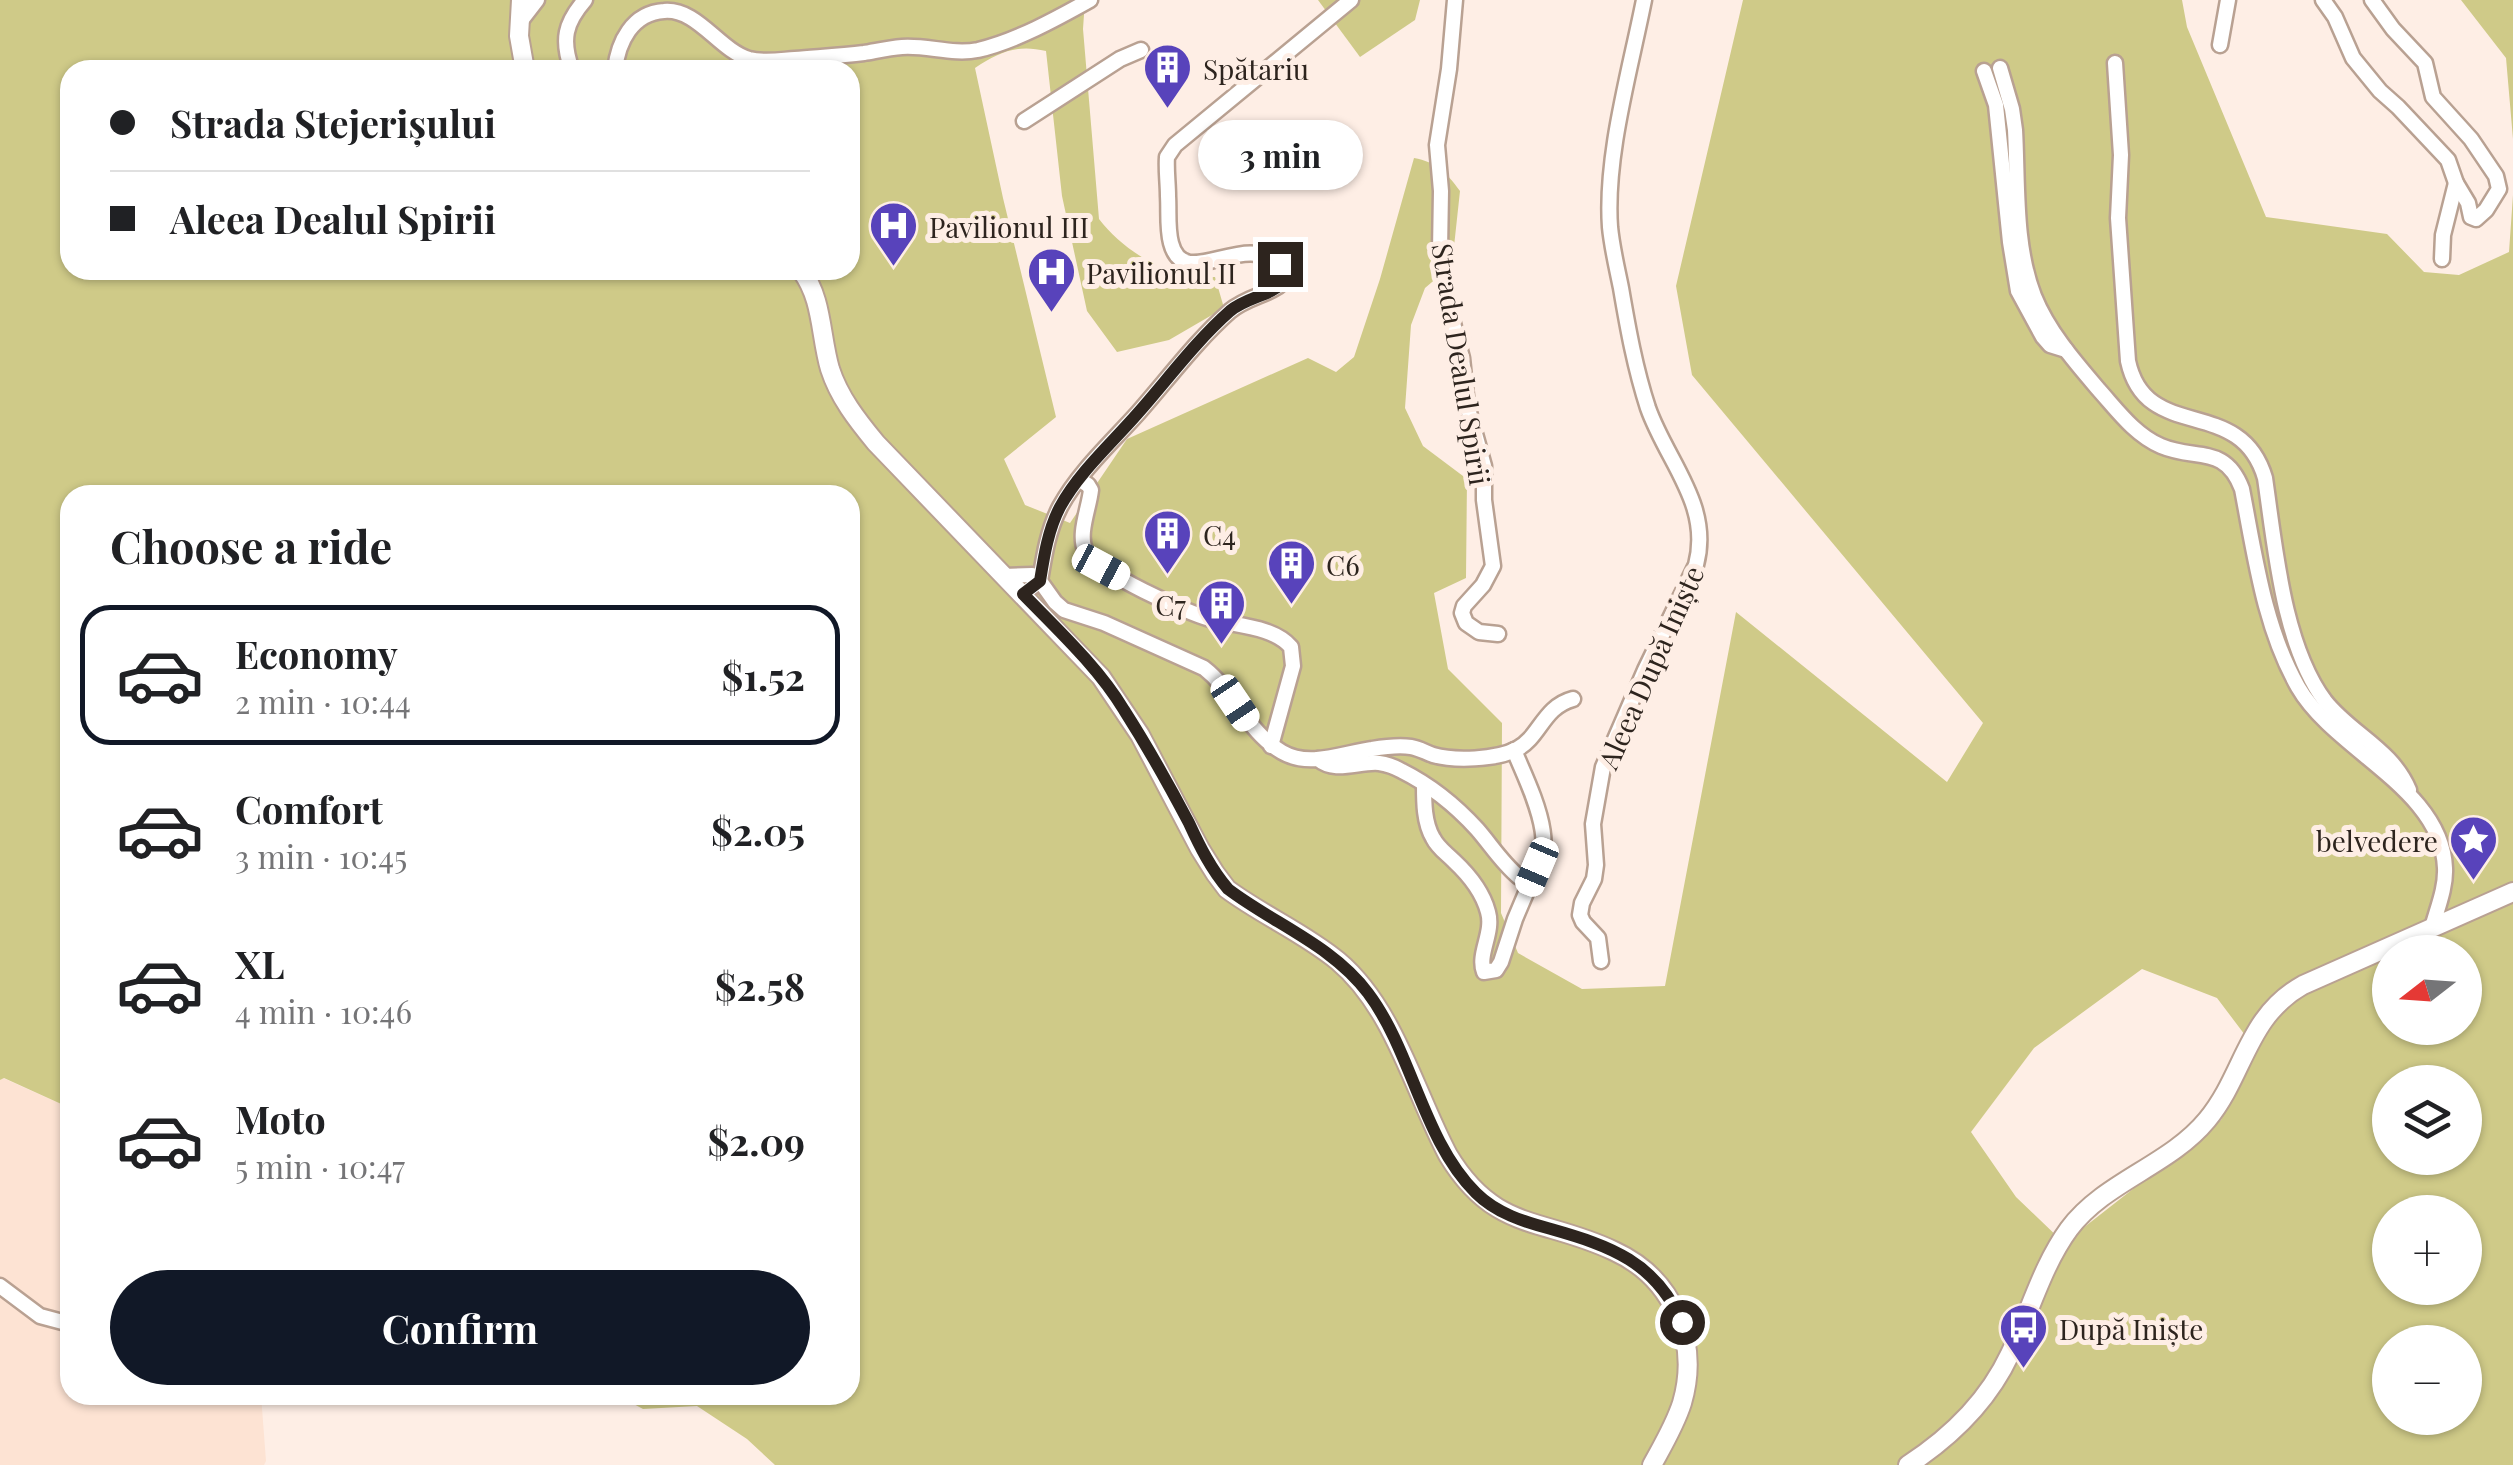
<!DOCTYPE html>
<meta charset="utf-8">
<style>
:root{--surface:#fff;--page:#f6f6f6;--text:#202124;--muted:#757577;--line:#e0e0e0;--accent:#111827}
body{margin:0;font-family:"Playfair Display",serif;background:var(--page);color:var(--text);height:100vh;display:flex;flex-direction:column;font-size:38px;white-space:nowrap}
*{box-sizing:border-box;margin:0}
p{font-size:32px;color:var(--muted)}
.icon{flex:none;width:55px;height:55px;fill:none;stroke:currentColor;stroke-width:2;stroke-linecap:round;stroke-linejoin:round}
.map{position:relative;flex:1;overflow:hidden}
.side{position:absolute;left:60px;top:485px;width:800px;height:920px;display:flex;flex-direction:column;background:var(--surface);border-radius:30px;box-shadow:0 2px 8px #0004}
.side>*{flex:none}
.top-card{position:absolute;left:60px;top:60px;width:800px;height:220px;border-radius:30px;box-shadow:0 2px 8px #0004;display:grid;align-content:center;height:220px;padding:0 50px;background:var(--surface)}
.needle{width:65px;rotate:253deg}
.buttons{position:absolute;left:2372px;top:935px;display:grid;gap:20px}
.buttons a{display:grid;place-items:center;width:110px;height:110px;border-radius:50%;background:var(--surface);box-shadow:0 2px 8px #0004;font-size:50px}
.end{position:absolute;width:45px;height:45px;margin:-22px;border:12px solid #2d241e;background:#fff;box-shadow:0 0 0 5px #fff}
.from{border-radius:50%}
.bubble{position:absolute;height:70px;border-radius:35px;background:var(--surface);box-shadow:0 2px 8px #0004;font-size:32px;font-weight:700;line-height:70px;text-align:center}
.car{position:absolute;width:30px;height:60px;margin:-30px -15px;border-radius:12px;box-shadow:0 0 8px 2px #0007;background:linear-gradient(#fff 24%,#345 0 40%,#fff 0 76%,#345 0 86%,#fff 0)}
.top-card b{display:flex;align-items:center;gap:35px;height:95px;font-size:38px}
.top-card b+b{border-top:2px solid var(--line)}
.top-card i{width:25px;height:25px;background:var(--text)}
ul{padding:0;list-style:none}
li{display:flex;align-items:center;gap:30px;height:140px;margin:0 20px 15px;padding:0 30px;border:5px solid transparent;border-radius:30px}
li div{flex:1}
li b{display:block;font-size:38px}
li em{font-style:normal;font-weight:700}
li.on{border-color:var(--accent)}
li>.icon{width:90px;height:90px;stroke-width:1.5}
h2{padding:0 50px;font-size:45px;line-height:120px}
.action{display:flex;gap:20px;margin-top:auto;padding:20px 50px}
.action a{flex:1;height:115px;border-radius:60px;background:var(--accent);color:#fff;font-size:40px;font-weight:700;line-height:115px;text-align:center}
.map>svg:first-child{display:block}
.built{fill:#fde3d3}
.green{fill:#cfca88;fill-rule:evenodd}
.lines{fill:none;stroke-linecap:round;stroke-linejoin:round}
.minor-casing{stroke:#b9a192;stroke-width:19}
.major-casing{stroke:#b9a192;stroke-width:22}
.minor{stroke:#fff;stroke-width:14}
.major{stroke:#fff;stroke-width:18}
.route{stroke:#2d241e;stroke-width:12}
.labels{text-anchor:middle;dominant-baseline:central;stroke-width:10;stroke-linejoin:round;paint-order:stroke}
.poi-label{font-size:28px;fill:#2d241e;stroke:#feeee5;text-anchor:start}
.street-label{font-size:28px;fill:#2d241e;stroke:#feeee5}
</style>
<div class="map">
<svg width="2513" height="1465" viewBox="0 0 2513 1465">
<rect width="100%" height="100%" fill="#feeee5"/>
<path class="built" d="M3,1078l67,30v287h191l5,66 -2,4h-264v-385z"/>
<g class="green">
<path d="M0,0h1085l-2,29 16,190c20,26 52,48 85,56 9,2 21,2 31,2l9,31 -55,32 -52,12 -30,-41 -25,-115 -16,-145c-29,-7 -47,1 -71,17l28,130 53,219 -52,42 21,46 45,18 57,-84 181,-81 28,14 18,-15 26,-78 34,-121c22,4 33,15 46,33l-8,74 -27,23 -14,37 -6,83 18,38 44,33 -1,99 -32,15 14,76 54,54 -1,190 17,40 64,36 83,-3 71,-374 211,170 36,-59 -291,-348 -16,-89 67,-286h439l5,27 79,190 121,17 37,38 35,3 50,-23 4,-57v1270h-1738l-28,-26 -50,-33 -54,3 -26,-14h233v-900h-780v613l-66,-30 -4,2zM70,70h780v200h-780zM2390,952h75v76h-75zM2142,969l75,29 34,45 -8,34 -22,43 -157,123 -48,-46 -45,-65 63,-84zM2390,1082h75v76h-75zM2390,1212h75v76h-75zM2390,1342h75v76h-75z"/>
<path d="M1318,0h102l-5,20 -55,37z"/>
<path d="M2461,0h52v139l-7,-81z"/>
</g>
<g class="lines">
<defs>
<g id="minor">
<path d="M1455,0l-6,69 -12,76 4,46 -1,59 5,42 17,66 5,47 17,61v34l9,66 -10,19 -19,21 -2,7 4,10 13,9 19,2"/>
<path d="M2323,0l12,17 18,41 27,33 18,16 50,53 8,23 12,20 3,14 5,2 10,-9 13,-21 -3,-13 -25,-37 -38,-42 -8,-34 -32,-34 -21,-29"/>
<path d="M520,22l17,-22"/>
<path d="M2220,45l8,-45"/>
<path d="M2115,63l6,92 -3,63 10,143c18,84 112,32 137,117 10,68 18,167 60,223 26,33 67,48 84,89"/>
<path d="M2000,68l12,41 3,21c3,54 -1,115 19,166 14,35 41,66 65,94 18,20 36,45 62,56 35,15 64,-2 81,43 13,67 22,138 56,198 37,64 144,101 147,181 1,20 -8,41 -13,60"/>
<path d="M572,70c-11,-30 -7,-47 13,-70"/>
<path d="M615,70c3,-28 17,-57 49,-59 33,-3 55,39 85,48 15,4 31,1 46,0 23,-2 46,-3 69,-6 12,-2 25,-5 38,-6 25,-2 50,8 76,3 38,-9 78,-31 112,-50"/>
<path d="M1984,71l12,34 14,137 8,49 25,46 7,8 16,5"/>
<path d="M1024,121l96,-62 21,-9"/>
<path d="M2442,259l1,-24 13,-52"/>
<path d="M1080,480l8,5 3,5c-2,19 -14,45 -5,62 11,20 101,61 124,67 26,7 63,7 81,28l2,19 -22,80"/>
<path d="M1004,576l28,-1 8,6"/>
<path d="M1040,581l15,21 9,8 40,13 100,45c31,24 43,64 78,84 27,16 61,1 90,-3 12,-2 26,-4 39,-2 7,1 14,5 22,8 21,6 63,5 84,-6 23,-12 26,-42 56,-50"/>
<path d="M1023,594l17,-13c4,-25 8,-51 20,-74 19,-35 52,-65 78,-94 30,-34 58,-72 92,-102 18,-15 40,-16 53,-29l-3,-18c-38,-34 -96,29 -109,-21 -4,-15 -2,-31 -3,-47 0,-13 -2,-26 -1,-39l8,-12 176,-145"/>
<path d="M1318,759c17,15 41,2 61,4 8,1 16,4 23,8 28,14 54,35 75,58 14,16 25,34 42,48 52,-14 7,-96 -5,-127"/>
<path d="M1424,785c0,17 0,38 9,53 5,10 13,15 21,23 14,13 29,32 34,51 6,21 -11,42 -4,60l12,-2 5,-8 14,-43 22,-52"/>
<path d="M1601,961l-3,-23 -15,-16 -3,-7 2,-12 12,-24 2,-14 -3,-41 10,-57 42,-97 51,-105c16,-60 -29,-103 -48,-157 -13,-40 -20,-79 -27,-120 -4,-20 -9,-40 -11,-61 -5,-71 20,-156 34,-227"/>
<path d="M0,1286l40,30 30,8"/>
</g>
<g id="major">
<path d="M521,0l-2,36 6,34"/>
<path d="M801,270c22,29 19,65 29,99 9,28 27,51 46,74l225,234 39,58 60,114 15,24 12,16c35,26 77,44 111,72 56,47 77,132 110,194 47,78 95,62 166,96 59,27 86,90 68,152 -7,22 -19,42 -30,62"/>
<path d="M1908,1465c43,-28 80,-64 102,-111 20,-42 32,-88 59,-125 36,-48 100,-63 138,-109 38,-46 39,-103 96,-135l210,-93"/>
</g>
</defs>
<use href="#minor" class="minor-casing"/>
<use href="#major" class="major-casing"/>
<use href="#minor" class="minor"/>
<use href="#major" class="major"/>
</g>
<g class="lines">
<path class="route" d="M1280,264l4,18c-14,14 -37,15 -54,29 -34,30 -62,68 -92,102 -26,30 -59,59 -78,94 -12,23 -16,49 -20,74l-17,13c35,36 75,73 101,116 23,36 45,75 65,113 11,24 22,46 39,66 46,35 104,56 140,104 45,60 54,146 108,200 20,20 48,29 75,36 60,17 104,33 131,93"/>
</g>
<defs>
<symbol id="building-pin" viewBox="-11 -11 22 30"><path d="M0 17L-7.5 6A9.5 9.5 0 1 1 7.5 6Z" fill="#5843bb" stroke="#feeee5"/><path d="M-4-6H4V6H1V3H-1V6H-4ZM-2.5-4.3h1.7v1.8h-1.7ZM.8-4.3h1.7v1.8H.8ZM-2.5-1h1.7V.8h-1.7ZM.8-1h1.7V.8H.8Z" fill="#fff"/></symbol>
<symbol id="hospital-pin" viewBox="-11 -11 22 30"><path d="M0 17L-7.5 6A9.5 9.5 0 1 1 7.5 6Z" fill="#5843bb" stroke="#feeee5"/><path d="M-5-5h3v3.5h4V-5h3V5h-3V1.5h-4V5h-3Z" fill="#fff"/></symbol>
<symbol id="sight-pin" viewBox="-11 -11 22 30"><path d="M0 17L-7.5 6A9.5 9.5 0 1 1 7.5 6Z" fill="#5843bb" stroke="#feeee5"/><path d="M0-6L1.8-2.2L6-1.7L2.9 1.2L3.7 5.4L0 3.3L-3.7 5.4L-2.9 1.2L-6-1.7L-1.8-2.2Z" fill="#fff"/></symbol>
<symbol id="bus-pin" viewBox="-11 -11 22 30"><path d="M0 17L-7.5 6A9.5 9.5 0 1 1 7.5 6Z" fill="#5843bb" stroke="#feeee5"/><path d="M-5-6H5V4H4V6H2V4H-2V6H-4V4H-5ZM-3.5-4V0h7V-4ZM-3.5 1.2v1.5H-2V1.2ZM2 1.2v1.5H3.5V1.2Z" fill="#fff"/></symbol>
</defs>
<g fill-rule="evenodd">
<use href="#building-pin" x="1140" y="40" width="55" height="75"/>
<use href="#hospital-pin" x="866" y="198" width="55" height="75"/>
<use href="#hospital-pin" x="1024" y="244" width="55" height="75"/>
<use href="#building-pin" x="1140" y="506" width="55" height="75"/>
<use href="#building-pin" x="1264" y="536" width="55" height="75"/>
<use href="#building-pin" x="1194" y="576" width="55" height="75"/>
<use href="#sight-pin" x="2446" y="812" width="55" height="75"/>
<use href="#bus-pin" x="1996" y="1300" width="55" height="75"/>
</g>
<g class="labels">
<g class="poi-label">
<text x="1203" y="68">Spătariu</text>
<text x="929" y="226">Pavilionul III</text>
<text x="1086" y="272">Pavilionul II</text>
<text x="1203" y="534">C4</text>
<text x="1326" y="564">C6</text>
<text x="1186" y="604" text-anchor="end">C7</text>
<text x="2438" y="840" text-anchor="end">belvedere</text>
<text x="2059" y="1328">După Iniște</text>
</g>
<g class="street-label">
<text transform="translate(1462 364) rotate(81)">Strada Dealul Spirii</text>
<text transform="translate(1650 667) rotate(-66)">Aleea După Iniște</text>
</g>
</g>
</svg>
<div class="buttons">
<a><svg class="needle" viewBox="-14 -14 28 28"><path d="M0-13l5 13h-10z" fill="#e53935"/><path d="M0 13l5-13h-10z" fill="#757577"/></svg></a>
<a><svg class="icon" aria-label="layers" viewBox="0 0 24 24"><path d="M12 4l9 5-9 5-9-5zM3 14l9 5 9-5"/></svg></a>
<a>+</a>
<a>−</a>
</div>
<i class="end from" style="left:1682px;top:1322px"></i>
<i class="end" style="left:1280px;top:264px"></i>
<div class="bubble" style="left:1198px;top:120px;width:165px">3 min</div>
<i class="car" style="left:1101px;top:567px;rotate:118deg"></i>
<i class="car" style="left:1235px;top:703px;rotate:146deg"></i>
<i class="car" style="left:1537px;top:867px;rotate:203deg"></i>
<div class="top-card">
<b><i class="from"></i>Strada Stejerișului</b>
<b><i></i>Aleea Dealul Spirii</b>
</div>
<section class="side">
<h2>Choose a ride</h2>
<ul>
<li class="on"><svg class="icon" aria-label="car" viewBox="0 0 24 24"><path d="M5 17H2v-5l4-1 3-4h7l3 4 3 1v5h-3M9 17h6M6 11h13"/><circle cx="7" cy="17" r="2"/><circle cx="17" cy="17" r="2"/></svg><div><b>Economy</b><p>2 min · 10:44</p></div><em>$1.52</em></li>
<li><svg class="icon" aria-label="car" viewBox="0 0 24 24"><path d="M5 17H2v-5l4-1 3-4h7l3 4 3 1v5h-3M9 17h6M6 11h13"/><circle cx="7" cy="17" r="2"/><circle cx="17" cy="17" r="2"/></svg><div><b>Comfort</b><p>3 min · 10:45</p></div><em>$2.05</em></li>
<li><svg class="icon" aria-label="car" viewBox="0 0 24 24"><path d="M5 17H2v-5l4-1 3-4h7l3 4 3 1v5h-3M9 17h6M6 11h13"/><circle cx="7" cy="17" r="2"/><circle cx="17" cy="17" r="2"/></svg><div><b>XL</b><p>4 min · 10:46</p></div><em>$2.58</em></li>
<li><svg class="icon" aria-label="car" viewBox="0 0 24 24"><path d="M5 17H2v-5l4-1 3-4h7l3 4 3 1v5h-3M9 17h6M6 11h13"/><circle cx="7" cy="17" r="2"/><circle cx="17" cy="17" r="2"/></svg><div><b>Moto</b><p>5 min · 10:47</p></div><em>$2.09</em></li>
</ul>
<div class="action"><a>Confirm</a></div>
</section>
</div>
